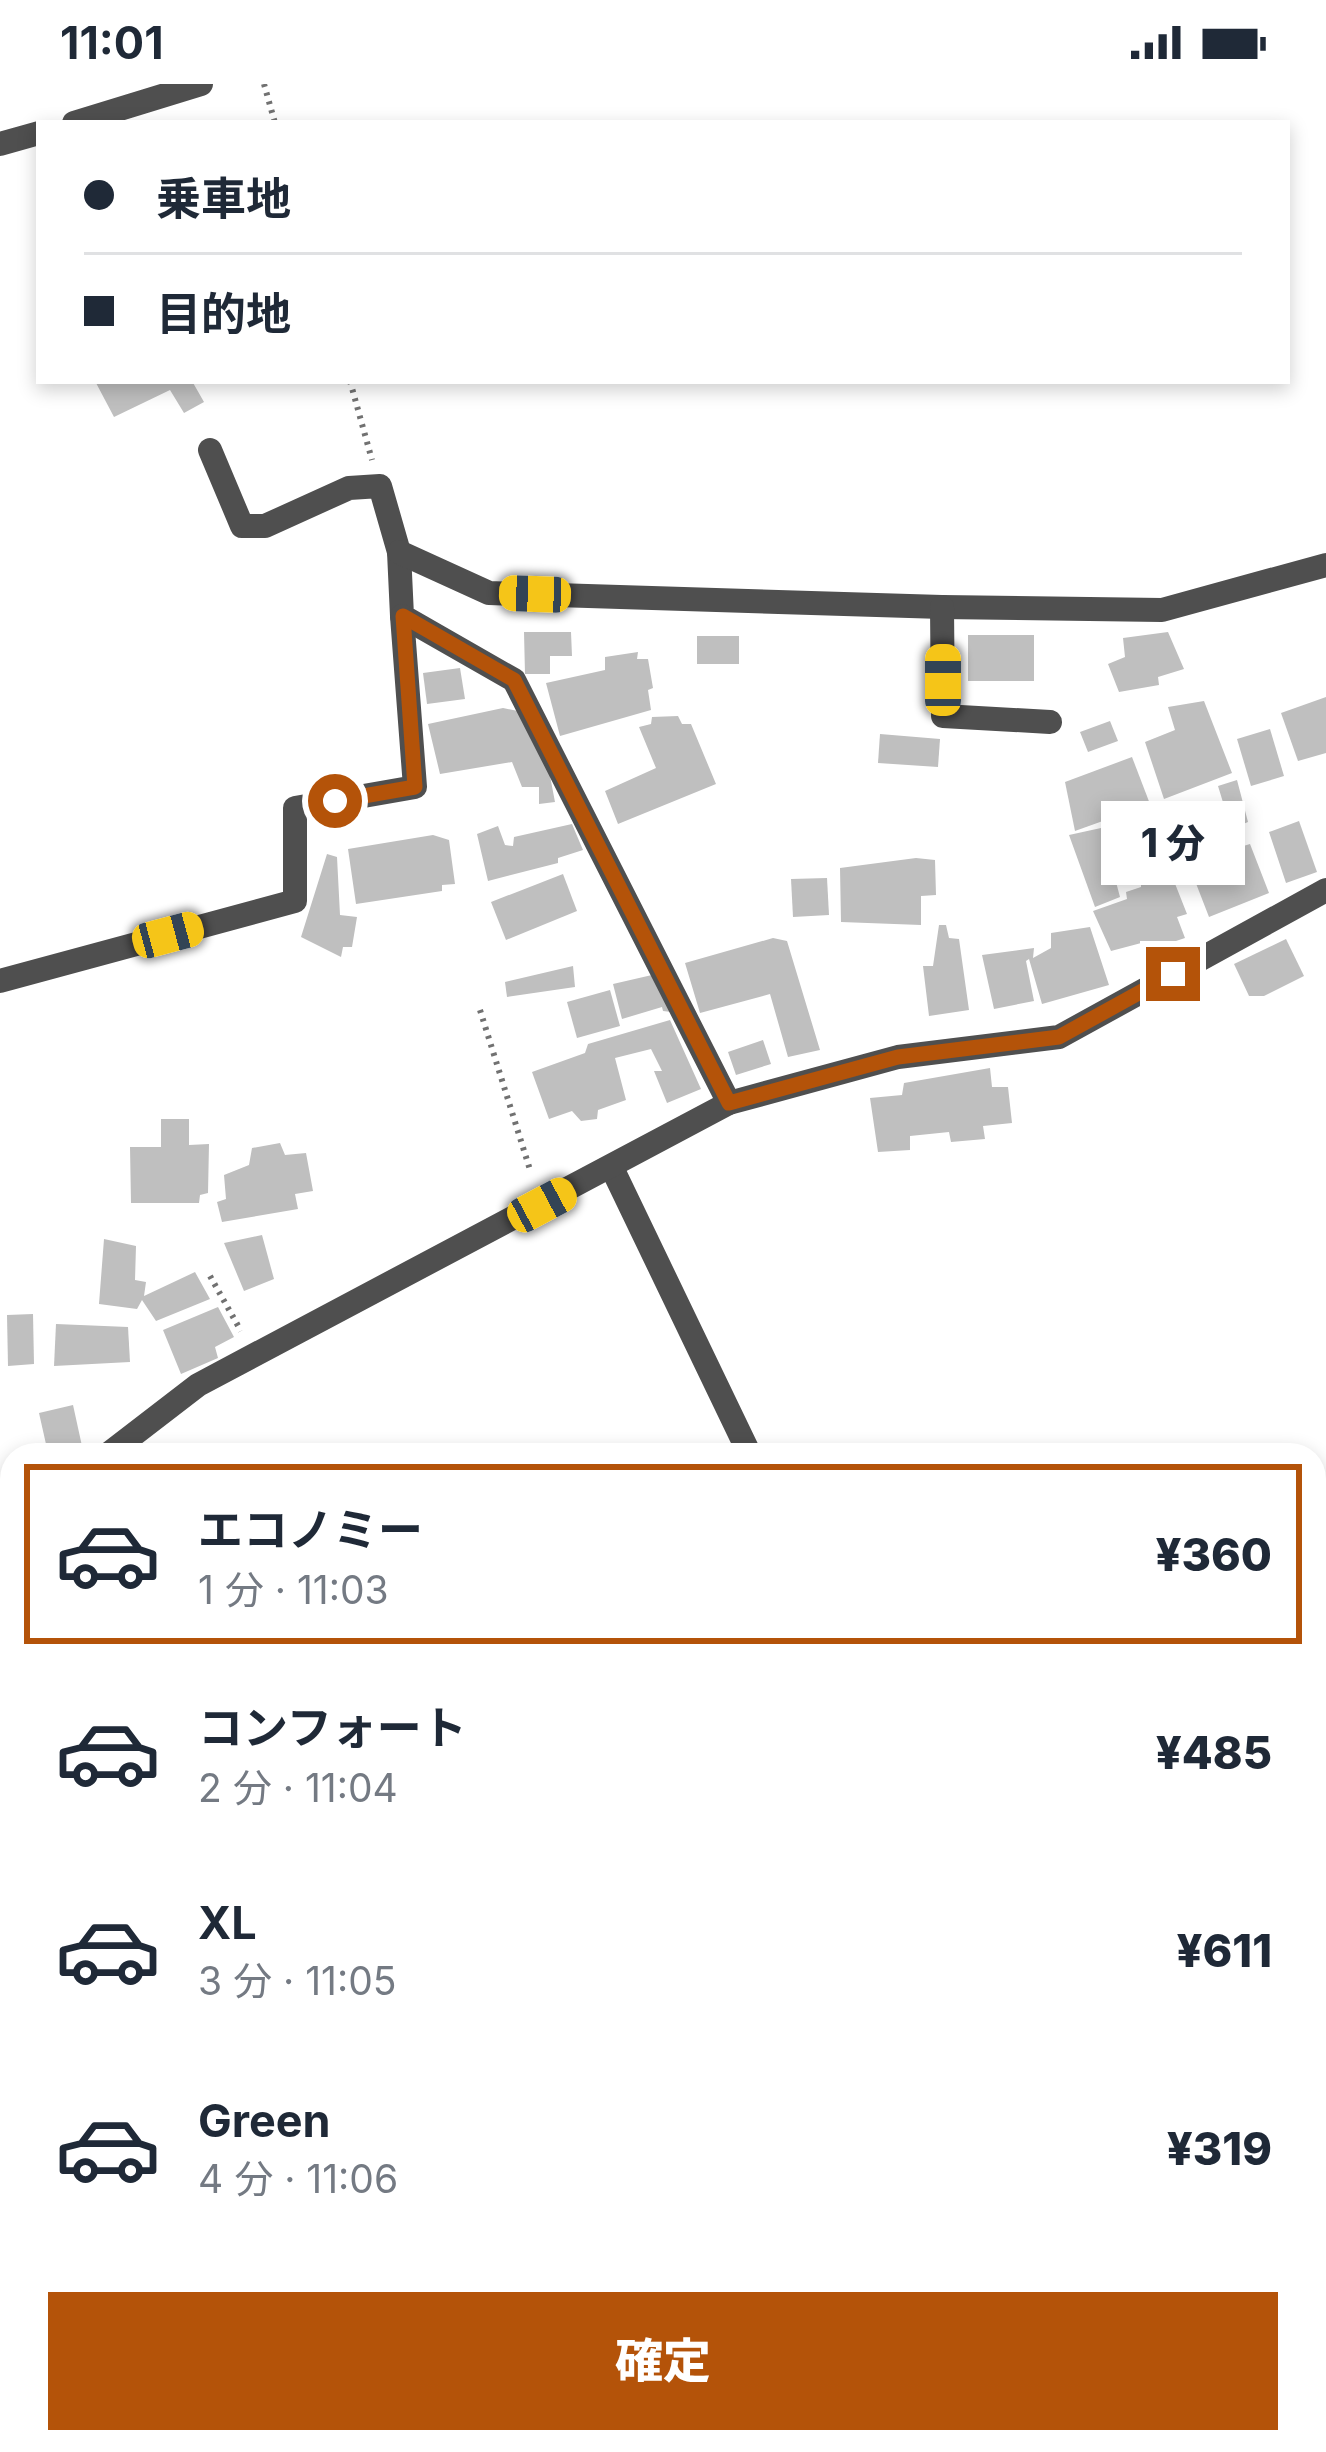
<!DOCTYPE html>
<html lang="ja">
<meta charset="utf-8">
<style>
:root{--surface:#fff;--page:#f2f2f3;--text:#1f2937;--muted:#747a83;--line:#e0e1e3;--accent:#b45309}
body{margin:0;font-family:Inter,"Noto Sans JP",sans-serif;background:var(--page);color:var(--text);height:100vh;display:flex;flex-direction:column;font-size:45px;white-space:nowrap}
*{box-sizing:border-box;margin:0}
p{font-size:39px;color:var(--muted)}
.icon{flex:none;width:66px;height:66px;fill:none;stroke:currentColor;stroke-width:2;stroke-linecap:round;stroke-linejoin:round}
.map{position:relative;flex:1;overflow:hidden}
.sheet{position:absolute;left:0px;top:1359px;width:1326px;height:1011px;display:flex;flex-direction:column;background:var(--surface);border-radius:36px 36px 0 0;box-shadow:0 6px 18px #0003}
.sheet>*{flex:none}
.guide{position:absolute;left:36px;top:36px;width:1254px;height:264px;border-radius:0px;box-shadow:0 6px 18px #0003;display:grid;align-content:center;height:264px;padding:0 48px;background:var(--surface)}
.end{position:absolute;width:54px;height:54px;margin:-27px;border:15px solid #b45309;background:#fff;box-shadow:0 0 0 6px #fff}
.from{border-radius:50%}
.bubble{position:absolute;height:84px;border-radius:0px;background:var(--surface);box-shadow:0 6px 18px #0003;font-size:39px;font-weight:800;line-height:84px;text-align:center}
.car{position:absolute;width:36px;height:72px;margin:-36px -18px;border-radius:15px;box-shadow:0 0 9px 3px #0007;background:linear-gradient(#f5c518 24%,#345 0 40%,#f5c518 0 76%,#345 0 86%,#f5c518 0)}
.guide b{display:flex;align-items:center;gap:42px;height:114px;font-size:45px}
.guide b+b{border-top:3px solid var(--line)}
.guide i{width:30px;height:30px;background:var(--text)}
ul{padding:21px 0 0;list-style:none}
li{display:flex;align-items:center;gap:36px;height:180px;margin:0 24px 18px;padding:0 24px;border:6px solid transparent;border-radius:0px}
li div{flex:1}
li b{display:block;font-size:45px}
li em{font-style:normal;font-weight:800}
li.current{border-color:var(--accent)}
li>.icon{width:108px;height:108px;stroke-width:1.5}
.cta{display:flex;gap:24px;margin-top:auto;padding:24px 48px}
.cta a{flex:1;height:138px;border-radius:0px;background:var(--accent);color:#fff;font-size:48px;font-weight:800;line-height:138px;text-align:center}
.status{display:flex;justify-content:space-between;align-items:center;height:84px;padding:0 60px;background:var(--surface);direction:ltr}
.status svg{height:33px;fill:currentColor}
.map>svg:first-child{display:block}
.building{fill:#bfbfbf}
.lines{fill:none;stroke-linecap:round;stroke-linejoin:round}
.path{stroke:#717171;stroke-width:6;stroke-dasharray:3 6;stroke-linecap:butt}
.minor{stroke:#4f4f4f;stroke-width:24}
.tertiary{stroke:#4f4f4f;stroke-width:24}
.route{stroke:#b45309;stroke-width:15}
</style>
<div class="status"><b>11:01</b><svg viewBox="0 0 49 12"><path d="M0 12V9h3v3zM5 12V6h3v6zM10 12V3h3v9zM15 12V0h3v12zM26 1h20v11H26zM47 4h2v5h-2z"/></svg></div>
<div class="map">
<svg width="1326" height="2368" viewBox="0 0 1326 2368">
<rect width="100%" height="100%" fill="#fff"/>
<g class="building">
<path d="M95,297h97l12,21 -20,11 -14,-23 -56,27z"/>
<path d="M524,548h47l1,24h-22v18h-25z"/>
<path d="M1168,548l16,37 -26,8 1,8 -40,7 -11,-28 17,-7 -2,-19z"/>
<rect x="968" y="551" width="66" height="46"/>
<rect x="697" y="552" width="42" height="28"/>
<path d="M638,568l-1,7h11l5,29 -5,2 3,20 -91,26 -14,-53 59,-13v-13z"/>
<path d="M460,584l5,31 -38,5 -4,-31z"/>
<path d="M1326,613v56l-28,8 -17,-48z"/>
<path d="M1204,617l28,72 -68,26 -19,-57 30,-12 -7,-23z"/>
<path d="M503,624l15,3 29,49 8,42 -16,2v-17h-17l-10,-25 -72,12 -12,-50z"/>
<path d="M678,632l4,8h9l25,60 -98,40 -13,-33 51,-23 -17,-41 12,-3 1,-7z"/>
<path d="M1110,637l8,20 -30,11 -8,-20z"/>
<path d="M1270,645l14,47 -33,10 -14,-47z"/>
<path d="M880,650l60,5 -2,28 -60,-4z"/>
<path d="M1132,673l18,47 -75,27 -10,-49z"/>
<path d="M1237,696l11,42 -7,3 -5,-13h-10l-8,-26z"/>
<path d="M1299,737l18,51 -31,11 -17,-51z"/>
<path d="M572,740l11,26 -25,8v5l-70,18 -11,-47 21,-8 7,19 8,1 1,-9z"/>
<path d="M1101,744l13,25 -2,14 8,30 -25,10 -26,-72z"/>
<path d="M433,751l16,5 6,44 -13,1v6l-86,13 -8,-55z"/>
<path d="M1224,753l6,13 20,-6 19,49 -60,24 -24,-62z"/>
<path d="M327,770l10,3 3,58 17,2 -5,30h-9l-2,10 -40,-20z"/>
<path d="M916,774l19,2 1,35 -15,1v29l-80,-3 -1,-54z"/>
<path d="M1160,784l12,8 15,38 -10,3 8,21 -36,12 -4,-8 -34,9 -18,-40 34,-12 -1,-7 15,-5v-11z"/>
<path d="M563,790l14,37 -71,29 -15,-38z"/>
<path d="M827,794l2,37 -36,2 -2,-38z"/>
<path d="M939,841h7l3,13 10,1 10,71 -40,6 -6,-50h10z"/>
<path d="M1090,843l19,58 -67,19 -13,-45 -3,2 8,40 -40,8 -12,-54 52,-7 -1,10 18,-10v-15z"/>
<path d="M773,854l14,3 33,109 -32,7 -18,-63 -70,19 -15,-50z"/>
<path d="M1286,855l18,37 -40,20h-15l-15,-32z"/>
<path d="M573,882l2,21 -68,10 -2,-15z"/>
<path d="M652,891l19,37 -8,-1 -1,-4 -40,12 -9,-35z"/>
<path d="M610,906l10,36 -43,12 -10,-36z"/>
<path d="M670,936l31,69 -34,14 -13,-32h8l-11,-22 -36,9 11,42 -28,10 -1,9 -16,2 -9,-10 -23,8 -17,-47 53,-19 3,-9z"/>
<path d="M763,956l8,24 -35,11 -8,-23z"/>
<path d="M990,984l2,19h16l4,36 -29,3 2,13 -34,3 -2,-10 -39,4v14l-32,2 -8,-54 32,-3 2,-12z"/>
<path d="M161,1035h28v26l20,-1 -1,49 -8,2 -1,8h-68l-1,-56h31z"/>
<path d="M280,1059l5,12 21,-2 7,38 -18,3 3,15 -76,13 -5,-20 9,-3 -2,-24 25,-10 3,-17z"/>
<path d="M262,1151l12,44 -30,12 -20,-48z"/>
<path d="M104,1155l32,7 -1,34 11,2 -2,14 51,-24 15,27 -54,22 -14,-21 -5,9 -38,-5z"/>
<path d="M218,1223l16,30 -19,10 3,11 -37,16 -18,-44z"/>
<path d="M33,1230l1,50 -26,2 -1,-51z"/>
<path d="M56,1240l72,3 2,35 -76,4z"/>
<path d="M73,1321l9,41 -34,7 -9,-40z"/>
<path d="M0,1482l12,23v61l-6,2 2,18 -8,4z"/>
<path d="M12,1632v33l-12,-14v-8z"/>
</g>
<g class="lines">
<g class="path">
<path d="M264,0l11,39"/>
<path d="M350,297l22,79"/>
<path d="M480,926l51,163"/>
<path d="M210,1192l31,55"/>
</g>
<g class="minor">
<path d="M210,366l32,76h23l84,-38 31,-2 19,66 3,64 112,64 215,423"/>
<path d="M399,468l90,41 453,14 220,3 164,-45"/>
<path d="M942,523l1,109 107,6"/>
<path d="M0,897l295,-80v-93l120,-21 -13,-171"/>
<path d="M612,1084l138,287"/>
<path d="M107,1371l91,-70 531,-282 169,-46 161,-20 267,-147"/>
<path d="M7,1426l5,32"/>
<path d="M1314,1564h12"/>
<path d="M624,2358v10"/>
</g>
<g class="tertiary">
<path d="M74,39l127,-39"/>
<path d="M0,60l39,-11"/>
</g>
</g>
<g class="lines">
<path class="route" d="M335,717l80,-14 -12,-171 111,64 215,423 169,-46 161,-20 114,-63"/>
</g>
</svg>
<i class="end from" style="left:335px;top:717px"></i>
<i class="end" style="left:1173px;top:890px"></i>
<div class="bubble" style="left:1101px;top:717px;width:144px">1 分</div>
<i class="car" style="left:535px;top:510px;rotate:272deg"></i>
<i class="car" style="left:943px;top:596px;rotate:0deg"></i>
<i class="car" style="left:168px;top:851px;rotate:75deg"></i>
<i class="car" style="left:542px;top:1121px;rotate:62deg"></i>
<div class="guide">
<b><i class="from"></i>乗車地</b>
<b><i></i>目的地</b>
</div>
<section class="sheet">
<ul>
<li class="current"><svg class="icon" aria-label="car" viewBox="0 0 24 24"><path d="M5 17H2v-5l4-1 3-4h7l3 4 3 1v5h-3M9 17h6M6 11h13"/><circle cx="7" cy="17" r="2"/><circle cx="17" cy="17" r="2"/></svg><div><b>エコノミー</b><p>1 分 · 11:03</p></div><em>¥360</em></li>
<li><svg class="icon" aria-label="car" viewBox="0 0 24 24"><path d="M5 17H2v-5l4-1 3-4h7l3 4 3 1v5h-3M9 17h6M6 11h13"/><circle cx="7" cy="17" r="2"/><circle cx="17" cy="17" r="2"/></svg><div><b>コンフォート</b><p>2 分 · 11:04</p></div><em>¥485</em></li>
<li><svg class="icon" aria-label="car" viewBox="0 0 24 24"><path d="M5 17H2v-5l4-1 3-4h7l3 4 3 1v5h-3M9 17h6M6 11h13"/><circle cx="7" cy="17" r="2"/><circle cx="17" cy="17" r="2"/></svg><div><b>XL</b><p>3 分 · 11:05</p></div><em>¥611</em></li>
<li><svg class="icon" aria-label="car" viewBox="0 0 24 24"><path d="M5 17H2v-5l4-1 3-4h7l3 4 3 1v5h-3M9 17h6M6 11h13"/><circle cx="7" cy="17" r="2"/><circle cx="17" cy="17" r="2"/></svg><div><b>Green</b><p>4 分 · 11:06</p></div><em>¥319</em></li>
</ul>
<div class="cta"><a>確定</a></div>
</section>
</div>
